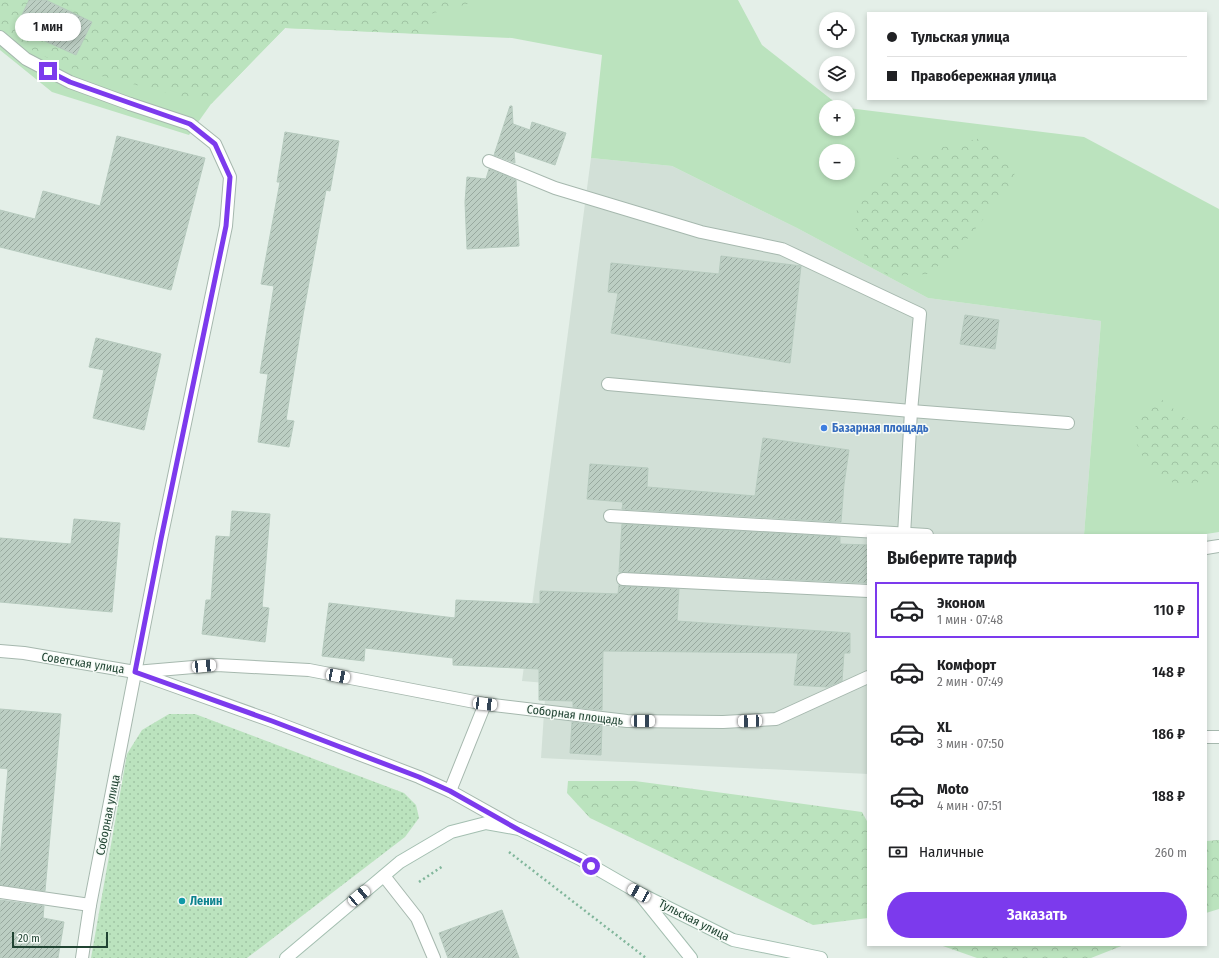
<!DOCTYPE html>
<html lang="ru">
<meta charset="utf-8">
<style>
:root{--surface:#fff;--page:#f6f6f6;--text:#202124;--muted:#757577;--line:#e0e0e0;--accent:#7c3aed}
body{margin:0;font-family:"Fira Sans Condensed",sans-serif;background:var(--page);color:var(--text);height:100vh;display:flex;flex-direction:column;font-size:15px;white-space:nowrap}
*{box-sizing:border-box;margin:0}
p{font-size:13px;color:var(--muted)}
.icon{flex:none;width:22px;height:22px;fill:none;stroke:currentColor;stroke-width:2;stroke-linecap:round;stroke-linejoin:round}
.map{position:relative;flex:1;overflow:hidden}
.drawer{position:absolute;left:867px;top:534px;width:340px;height:412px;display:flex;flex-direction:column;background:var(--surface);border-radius:0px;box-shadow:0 2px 6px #0003}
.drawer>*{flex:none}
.guide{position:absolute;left:867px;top:12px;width:340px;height:88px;border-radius:0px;box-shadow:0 2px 6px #0003;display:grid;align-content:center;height:88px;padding:0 20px;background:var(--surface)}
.fabs{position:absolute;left:819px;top:12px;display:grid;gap:8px}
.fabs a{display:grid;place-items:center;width:36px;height:36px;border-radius:50%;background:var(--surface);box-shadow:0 2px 6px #0003;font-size:20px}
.scale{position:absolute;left:12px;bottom:10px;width:96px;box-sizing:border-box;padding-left:4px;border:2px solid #214433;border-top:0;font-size:11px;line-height:14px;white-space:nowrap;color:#214433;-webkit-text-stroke:3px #f6fbf7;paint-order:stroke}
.end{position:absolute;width:18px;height:18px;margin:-9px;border:5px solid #7c3aed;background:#fff;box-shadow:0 0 0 2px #fff}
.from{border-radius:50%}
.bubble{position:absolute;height:28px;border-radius:14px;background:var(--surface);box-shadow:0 2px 6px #0003;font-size:13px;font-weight:600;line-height:28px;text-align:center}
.car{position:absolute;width:12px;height:24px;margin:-12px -6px;border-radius:5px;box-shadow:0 0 3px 1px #0007;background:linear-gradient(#fff 24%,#345 0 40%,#fff 0 76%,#345 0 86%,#fff 0)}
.guide b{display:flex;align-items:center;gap:14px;height:38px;font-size:15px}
.guide b+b{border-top:1px solid var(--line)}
.guide i{width:10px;height:10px;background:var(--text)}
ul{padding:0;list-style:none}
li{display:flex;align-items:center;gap:12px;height:56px;margin:0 8px 6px;padding:0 12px;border:2px solid transparent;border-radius:0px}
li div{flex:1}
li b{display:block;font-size:15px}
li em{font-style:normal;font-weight:600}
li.selected{border-color:var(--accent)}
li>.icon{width:36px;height:36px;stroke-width:1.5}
h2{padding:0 20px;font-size:18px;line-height:48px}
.pay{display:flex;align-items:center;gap:10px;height:44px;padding:0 20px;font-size:15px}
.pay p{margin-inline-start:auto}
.button{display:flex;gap:8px;margin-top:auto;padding:8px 20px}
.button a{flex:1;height:46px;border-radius:24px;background:var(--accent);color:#fff;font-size:16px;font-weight:600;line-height:46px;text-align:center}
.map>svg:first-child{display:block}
.built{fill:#d2e0d7}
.grass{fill:#bbe3be;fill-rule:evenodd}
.forest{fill:url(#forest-crowns)}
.park{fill:url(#park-dots)}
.building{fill:url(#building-hatch);stroke:#b6cabe}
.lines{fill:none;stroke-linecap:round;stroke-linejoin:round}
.lane-casing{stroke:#a6b8ae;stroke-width:14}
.street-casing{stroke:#a6b8ae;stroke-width:14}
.secondary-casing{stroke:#a4bfb1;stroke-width:14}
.path{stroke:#81b69b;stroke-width:2.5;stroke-dasharray:2 3;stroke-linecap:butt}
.lane{stroke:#fff;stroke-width:12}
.street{stroke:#fff;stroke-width:12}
.secondary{stroke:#fff;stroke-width:12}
.route{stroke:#7c3aed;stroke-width:5}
.shop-dot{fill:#3f7fe0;stroke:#f6fbf7;stroke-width:1.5}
.culture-dot{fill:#0f9aa8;stroke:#f6fbf7;stroke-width:1.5}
.labels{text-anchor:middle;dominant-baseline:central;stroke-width:3;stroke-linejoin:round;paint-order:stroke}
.shop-label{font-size:12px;font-weight:bold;fill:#366cbe;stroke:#f6fbf7;text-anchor:start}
.street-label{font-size:12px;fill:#214433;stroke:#f6fbf7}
.culture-label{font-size:12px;font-weight:bold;fill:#0d838f;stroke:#f6fbf7;text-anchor:start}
</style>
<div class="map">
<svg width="1219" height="958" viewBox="0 0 1219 958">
<defs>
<pattern id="forest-crowns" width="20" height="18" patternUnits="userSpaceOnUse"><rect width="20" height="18" fill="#bbe3be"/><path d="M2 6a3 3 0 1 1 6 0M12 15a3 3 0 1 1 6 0" fill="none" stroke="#a0c4a4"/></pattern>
<pattern id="park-dots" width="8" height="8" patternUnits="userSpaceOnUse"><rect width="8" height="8" fill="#bbe3be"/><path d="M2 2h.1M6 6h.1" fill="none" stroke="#a0c4a4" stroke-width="1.8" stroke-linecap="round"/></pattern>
<pattern id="building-hatch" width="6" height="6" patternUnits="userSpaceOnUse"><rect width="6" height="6" fill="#bccec3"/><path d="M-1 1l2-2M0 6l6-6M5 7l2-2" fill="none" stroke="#98a99f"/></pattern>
</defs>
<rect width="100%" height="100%" fill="#e4efe8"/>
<path class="built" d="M591,158l81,8 125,62 131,70 173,23 -17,214h-216v239l-327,-16 5,-75 -24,-2z"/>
<path class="grass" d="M0,0h738l24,45 79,62h-15v22h22v-21l236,29 135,72v323l-19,3h-116l17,-214 -173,-23 -131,-70 -125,-62 -81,-8 11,-103 -90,-17 -227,-10 -74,76 -22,31 -137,-43 -52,-42zM826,151h22v22h-22z"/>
<g class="forest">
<path d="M0,0h483l-53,14 -1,20 -144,-6 -74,76 -145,-37 -38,-19 -28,-24z"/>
<path d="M985,137l30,26 -1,18 -59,73 -28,20 -36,2 -18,-8 -18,-26 2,-35 40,-49z"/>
<path d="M1161,399l32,25h26v51l-32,11 -28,-7 -11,-11 -16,-34 14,-30z"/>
<path d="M568,781h67l227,31 6,11v95l-55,7 -223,-107 -23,-25z"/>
<path d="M1219,840v69l-13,4v-72z"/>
<path d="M940,945h184l-33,13h-114z"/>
</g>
<path class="park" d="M169,714h26l209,79 12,12 3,13 -14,19 -158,121h-156l36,-204 15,-24z"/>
<g class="building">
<path d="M29,0h17l46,22 -16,33 -60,-27z"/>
<path d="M510,106h2l1,18 17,6 2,-8 34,11 -11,32 -41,-14 1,12 -21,-8z"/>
<path d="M285,132l54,9 -9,50 -4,-1 -23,125 -17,105 8,1 -5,26 -31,-5 10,-68 -8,-1 14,-87 -13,-2 19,-102h-3z"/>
<path d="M117,136l88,22 -34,132 -171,-43v-37l35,9 8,-28 57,15z"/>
<path d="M489,169l27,11 3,66 -52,3 -2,-47 2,-25 19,2z"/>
<path d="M721,256l80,10 -11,97 -179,-30 7,-40 -10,-1 3,-29 108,11z"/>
<path d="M965,315l34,5 -4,29 -35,-5z"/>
<path d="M96,338l65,16 -17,76 -51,-12 11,-48 -15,-3z"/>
<path d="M763,438l86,12 -5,34 -3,38 -219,-13 1,-7 -36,-3 3,-35 58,4 -1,19 108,9z"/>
<path d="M232,511l38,3 -8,93 7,1 -4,34 -63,-8 4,-34h5l5,-64 14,1z"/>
<path d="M74,519l46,4 -8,89 -112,-10v-64l71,6z"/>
<path d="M622,524l218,13v7l28,1v38l-245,-11h-4z"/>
<path d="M619,585l4,1 56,3 -2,32 173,12v20h-6l-2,28 -15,6 -33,-2 4,-32 -195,-2 -1,59 -29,-3v-6l-34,-1v-31l-86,-4v-7l-88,-10 -1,13 -42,-5 7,-53 126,15 1,-18 84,4v-13l78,3z"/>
<path d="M0,709l61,5 -16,177 -45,-6v-27l8,-89 -8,-1z"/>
<path d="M572,722l30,4 -1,29 -31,-2z"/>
<path d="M0,900l44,6 -1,12 21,4 -6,36h-58z"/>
<path d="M502,910l17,48h-71l-9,-25z"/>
</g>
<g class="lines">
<defs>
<g id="lane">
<path d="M0,37l26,22 44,23 60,22"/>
<path d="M489,161l66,27 146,44 81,17 138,65 -9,97 -7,124"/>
<path d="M608,384l303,27 157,12"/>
<path d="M610,516l317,19"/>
<path d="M1206,548l13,-2"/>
<path d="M623,579l245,12"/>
<path d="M135,672l82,-7 92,5 176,34"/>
<path d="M1206,737h13"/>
<path d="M450,791l35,-87 142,17 96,1 53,-3 92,-42"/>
<path d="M384,876l33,42 17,40"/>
<path d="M0,892l90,13"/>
</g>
<g id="street">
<path d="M0,651l24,2 111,19 137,49 147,56 31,14 66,37"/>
<path d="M82,958l8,-53 71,-366 65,-313 4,-49 -15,-33 -25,-20 -60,-20"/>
</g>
<g id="secondary">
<path d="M642,897l49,61"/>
<path d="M286,958l114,-96 51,-30 35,-9 33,6 61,30 59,34 94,47 88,18"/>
</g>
</defs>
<use href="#lane" class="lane-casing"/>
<use href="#street" class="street-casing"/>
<use href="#secondary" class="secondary-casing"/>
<g class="path">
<path d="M509,852l137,106"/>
<path d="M419,882l24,-16"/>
</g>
<use href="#lane" class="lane"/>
<use href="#street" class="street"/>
<use href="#secondary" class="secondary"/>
</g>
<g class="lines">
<path class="route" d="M48,71l22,11 120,42 25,20 15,33 -4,49 -65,313 -26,133 137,49 147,56 31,14 69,39 72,36"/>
</g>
<circle class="shop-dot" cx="824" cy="428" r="4"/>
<circle class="culture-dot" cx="182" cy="901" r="4"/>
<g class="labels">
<g class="shop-label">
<text x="832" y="428">Базарная площадь</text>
</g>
<g class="street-label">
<text transform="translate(83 663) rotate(9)">Советская улица</text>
<text transform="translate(575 715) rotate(7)">Соборная площадь</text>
<text transform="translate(108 815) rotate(-79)">Соборная улица</text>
<text transform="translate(694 920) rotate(27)">Тульская улица</text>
</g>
<g class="culture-label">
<text x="190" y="901">Ленин</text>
</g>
</g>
</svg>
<div class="fabs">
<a><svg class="icon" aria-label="locate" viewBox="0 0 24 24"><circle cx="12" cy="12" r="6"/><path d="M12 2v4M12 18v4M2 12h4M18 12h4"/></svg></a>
<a><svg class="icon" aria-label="layers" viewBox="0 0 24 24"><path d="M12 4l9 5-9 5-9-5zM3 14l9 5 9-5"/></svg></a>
<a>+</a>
<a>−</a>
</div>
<div class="scale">20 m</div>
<i class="end from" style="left:591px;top:866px"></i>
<i class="end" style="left:48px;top:71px"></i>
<div class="bubble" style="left:15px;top:13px;width:66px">1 мин</div>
<i class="car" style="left:204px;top:666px;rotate:85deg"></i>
<i class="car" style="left:338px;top:676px;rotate:101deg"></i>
<i class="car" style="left:485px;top:704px;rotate:96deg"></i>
<i class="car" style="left:643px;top:721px;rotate:90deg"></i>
<i class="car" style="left:750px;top:721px;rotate:268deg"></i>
<i class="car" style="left:639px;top:893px;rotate:299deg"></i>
<i class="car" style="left:359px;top:896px;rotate:50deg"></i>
<div class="guide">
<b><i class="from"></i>Тульская улица</b>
<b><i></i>Правобережная улица</b>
</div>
<section class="drawer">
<h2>Выберите тариф</h2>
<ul>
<li class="selected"><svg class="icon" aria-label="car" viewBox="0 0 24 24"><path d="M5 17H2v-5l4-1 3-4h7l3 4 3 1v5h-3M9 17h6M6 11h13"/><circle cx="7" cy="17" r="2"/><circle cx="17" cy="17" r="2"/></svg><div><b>Эконом</b><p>1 мин · 07:48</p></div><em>110 ₽</em></li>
<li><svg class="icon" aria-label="car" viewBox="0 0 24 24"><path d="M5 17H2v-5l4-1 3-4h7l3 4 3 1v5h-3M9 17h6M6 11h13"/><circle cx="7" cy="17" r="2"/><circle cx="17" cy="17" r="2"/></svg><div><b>Комфорт</b><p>2 мин · 07:49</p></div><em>148 ₽</em></li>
<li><svg class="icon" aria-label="car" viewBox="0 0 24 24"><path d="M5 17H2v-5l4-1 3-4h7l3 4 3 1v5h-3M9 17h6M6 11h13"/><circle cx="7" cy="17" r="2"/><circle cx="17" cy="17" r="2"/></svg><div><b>XL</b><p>3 мин · 07:50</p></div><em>186 ₽</em></li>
<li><svg class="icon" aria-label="car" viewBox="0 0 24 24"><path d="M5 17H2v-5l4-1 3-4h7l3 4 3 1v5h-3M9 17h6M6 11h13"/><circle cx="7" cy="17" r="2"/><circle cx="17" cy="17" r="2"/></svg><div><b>Moto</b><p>4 мин · 07:51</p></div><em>188 ₽</em></li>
</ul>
<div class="pay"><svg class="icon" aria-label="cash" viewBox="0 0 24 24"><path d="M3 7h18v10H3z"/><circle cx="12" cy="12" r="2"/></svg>Наличные<p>260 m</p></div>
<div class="button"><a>Заказать</a></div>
</section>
</div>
